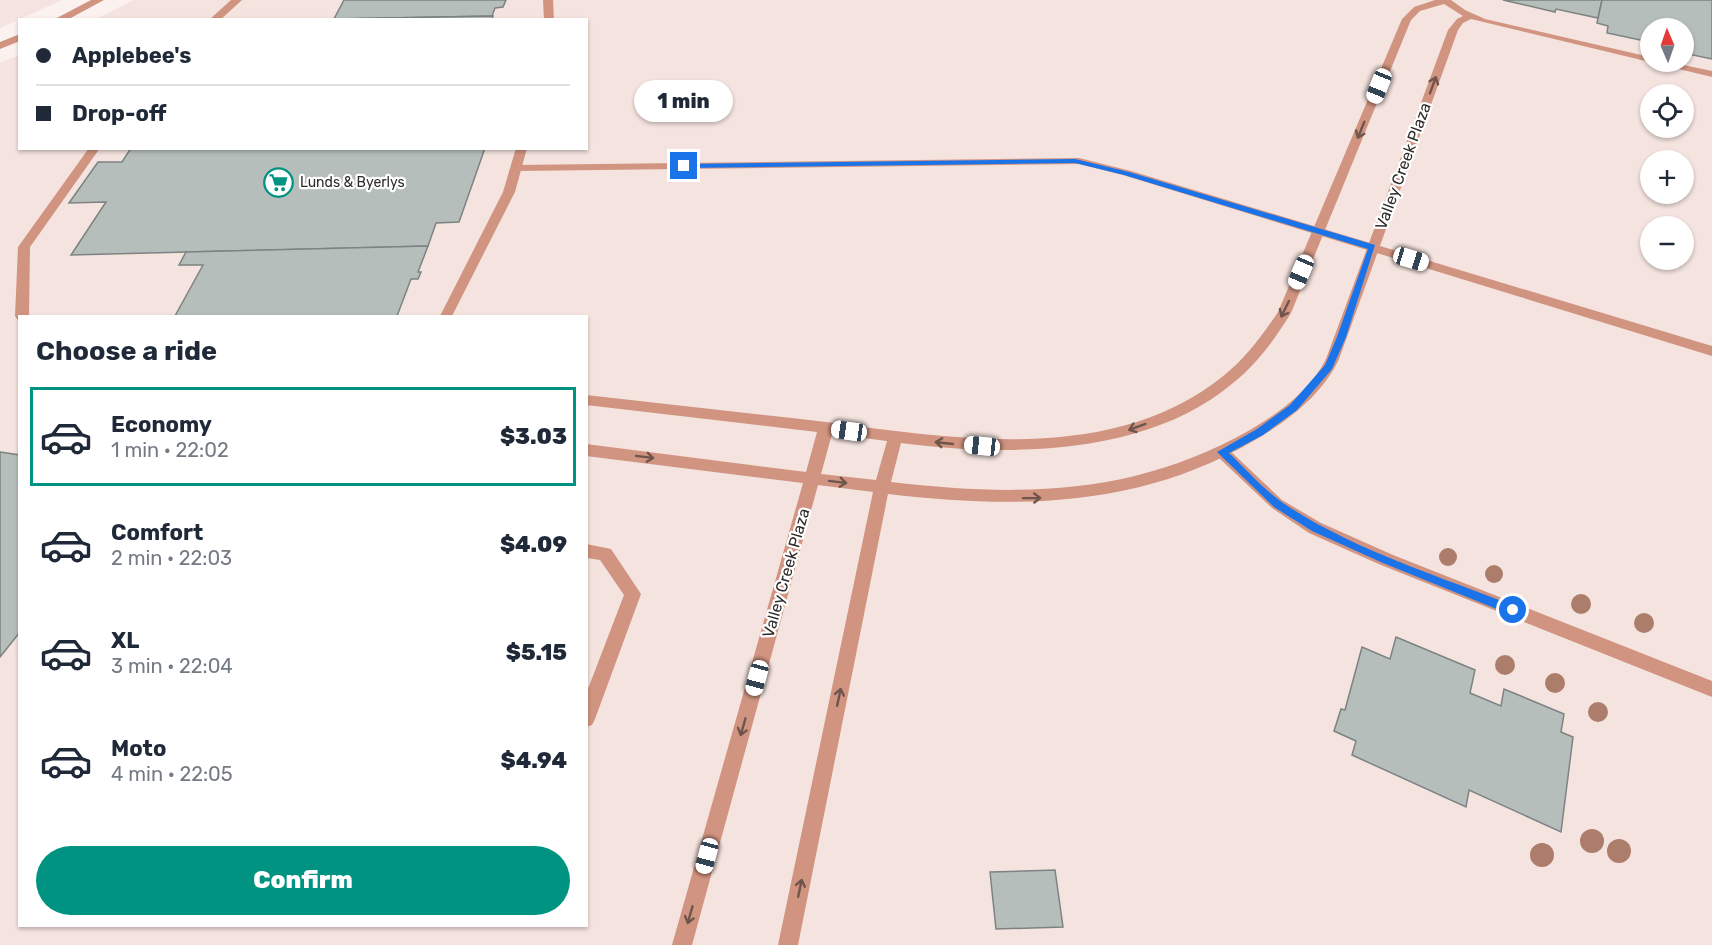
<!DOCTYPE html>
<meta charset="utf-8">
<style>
:root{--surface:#fff;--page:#f2f2f3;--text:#1f2937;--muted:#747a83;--line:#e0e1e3;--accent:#009381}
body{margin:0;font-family:Rubik,sans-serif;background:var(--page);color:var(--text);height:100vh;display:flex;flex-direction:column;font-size:22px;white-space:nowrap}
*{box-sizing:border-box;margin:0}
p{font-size:20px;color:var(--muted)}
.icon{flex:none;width:33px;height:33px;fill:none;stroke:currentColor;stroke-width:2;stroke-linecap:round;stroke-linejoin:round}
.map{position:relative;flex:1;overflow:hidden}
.details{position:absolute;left:18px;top:315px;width:570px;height:612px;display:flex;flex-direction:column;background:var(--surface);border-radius:0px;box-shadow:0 2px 4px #0004}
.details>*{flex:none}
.hud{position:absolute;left:18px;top:18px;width:570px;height:132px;border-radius:0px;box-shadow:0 2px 4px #0004;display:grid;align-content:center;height:132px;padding:0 18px;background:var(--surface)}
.needle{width:39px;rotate:358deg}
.fabs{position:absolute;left:1640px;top:18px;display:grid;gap:12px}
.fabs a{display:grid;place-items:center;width:54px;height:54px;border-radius:50%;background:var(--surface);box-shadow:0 2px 4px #0004;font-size:30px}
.end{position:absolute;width:27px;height:27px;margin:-14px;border:8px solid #1a73e8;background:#fff;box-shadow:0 0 0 3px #fff}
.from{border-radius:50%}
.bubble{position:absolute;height:42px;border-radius:21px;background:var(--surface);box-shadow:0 2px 4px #0004;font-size:20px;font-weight:800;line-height:42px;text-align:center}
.car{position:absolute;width:18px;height:36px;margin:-18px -9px;border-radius:8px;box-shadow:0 0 4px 2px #0007;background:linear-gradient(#fff 24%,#345 0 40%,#fff 0 76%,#345 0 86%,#fff 0)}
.hud b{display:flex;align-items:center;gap:21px;height:57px;font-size:22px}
.hud b+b{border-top:2px solid var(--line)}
.hud i{width:15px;height:15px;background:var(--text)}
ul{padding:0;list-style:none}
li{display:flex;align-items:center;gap:18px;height:99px;margin:0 12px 9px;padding:0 6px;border:3px solid transparent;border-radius:0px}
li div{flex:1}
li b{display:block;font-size:22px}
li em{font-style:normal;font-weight:800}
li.current{border-color:var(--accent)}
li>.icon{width:54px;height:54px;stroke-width:1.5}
h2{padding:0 18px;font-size:27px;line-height:72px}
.action{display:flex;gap:12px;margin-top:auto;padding:12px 18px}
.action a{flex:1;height:69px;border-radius:36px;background:var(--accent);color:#fff;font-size:24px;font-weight:800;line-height:69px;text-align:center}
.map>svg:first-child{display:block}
.built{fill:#f4e3de;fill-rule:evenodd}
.building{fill:#b6bebc;stroke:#7c8382;stroke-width:1.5}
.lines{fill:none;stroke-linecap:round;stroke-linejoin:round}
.service{fill:#d19480;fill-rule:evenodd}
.minor{fill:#d19480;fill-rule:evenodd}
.tertiary{fill:#d19480;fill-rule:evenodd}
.tree{fill:#ad7d6c}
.oneway{stroke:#6f554c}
.route{fill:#1a73e8}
.labels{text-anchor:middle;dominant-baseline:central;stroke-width:4.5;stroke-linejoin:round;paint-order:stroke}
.far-poi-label{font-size:14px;fill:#2e2b2a;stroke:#fff;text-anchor:start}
.street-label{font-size:16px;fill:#2e2b2a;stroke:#fff}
</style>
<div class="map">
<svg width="1712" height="945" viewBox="0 0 1712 945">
<rect width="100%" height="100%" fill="#fbf2f0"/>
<g class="built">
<path d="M0,0h62l-62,28z"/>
<path d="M133,0h1579v945h-1712v-882l19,-8 1,93h566v-128l-490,-1zM1650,28h33v34h-33zM1650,94h33v34h-33zM1650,160h33v34h-33zM1650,226h33v34h-33zM20,316h566v610h-566z"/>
</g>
<g class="building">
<path d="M344,0h162l-3,7 -8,1 -3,8 -158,3z"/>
<path d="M1503,0h99l-4,18 -42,-9 -1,3z"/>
<path d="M1602,0h110v59l-24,-5v-5l3,-1 -8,-2v-18h-33v14l-43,-9 1,-7 -11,-3z"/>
<path d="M493,16l-1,4h-195l37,-1z"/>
<path d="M131,148h354l-26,74 -23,1 -8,23 -357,9 35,-53 -37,1 29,-41h24z"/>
<path d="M428,246l-10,26h3l-3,7h-7l-14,37h-222l28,-51h-24l7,-13z"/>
<path d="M0,452l20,3v177l-20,25z"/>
<path d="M1396,637l79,33 -5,23 31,13 3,-17 60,25 -3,18 12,5 -12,95 -92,-42 -3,17 -114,-52 4,-14 -22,-10 7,-22 4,1 17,-63 28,12z"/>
<path d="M1055,870l8,57 -67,2 -6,-57z"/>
</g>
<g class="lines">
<g class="service">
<path d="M231,0h11l-22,20h-11z"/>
<path d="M89,148h11l-70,99 -1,69h-9v4l-3,-1 -2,-3 3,-69z"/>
<path d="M1079,158l52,13 581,175v10l-589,-181 -44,-11 -562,7 -6,-3 6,-3z"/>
<path d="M1222,446l5,2 55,52 39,23 72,32 319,126v16l-331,-132 -72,-32 -37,-25 -55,-52 -2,-4 2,-4z"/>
<path d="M586,544l25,5 30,45 -46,125 -3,6 -6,2v-33l38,-99 -24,-35 -14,-2z"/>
</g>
<g class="minor">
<path d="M543,0h10l1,20h-10z"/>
<path d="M1435,0h16l14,10 20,9 165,38v5h19l43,9v6l-241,-58 -8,4 -5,7 -119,329c-17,36 -50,61 -84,81 -116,68 -237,69 -367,54l-90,451h-20l95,-453 -55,-7 -126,460h-20l131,-462 -217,-27v-12l220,28 11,-40 -231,-27v-10c80,9 160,18 240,27 129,17 285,43 396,-45 23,-18 40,-41 56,-65l124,-293 12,-12zM1444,4l19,12 -6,3 -9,11 -122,329c-15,31 -47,54 -76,71 -117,66 -229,67 -359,52l10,-39c106,14 246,13 332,-60 24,-19 42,-44 58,-70l120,-293 9,-9zM832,434l55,7 -11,39 -55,-6z"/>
<path d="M516,148h11l-12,44 -63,124h-12l63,-124z"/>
</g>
<g class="tertiary">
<path d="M91,0h13l-37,20h-14z"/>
<path d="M20,34v7l-20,8v-7z"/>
</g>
</g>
<g class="tree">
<circle cx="1448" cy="557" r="9"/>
<circle cx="1494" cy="574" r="9"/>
<circle cx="1581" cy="604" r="10"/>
<circle cx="1644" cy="623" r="10"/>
<circle cx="1505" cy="665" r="10"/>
<circle cx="1555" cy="683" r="10"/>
<circle cx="1598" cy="712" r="10"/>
<circle cx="1592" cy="841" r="12"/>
<circle cx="1619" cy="851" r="12"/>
<circle cx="1542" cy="855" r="12"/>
</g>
<defs><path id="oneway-shaft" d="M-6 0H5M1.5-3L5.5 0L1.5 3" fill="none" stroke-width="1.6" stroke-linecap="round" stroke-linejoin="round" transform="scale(1.5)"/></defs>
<g class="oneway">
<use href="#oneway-shaft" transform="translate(1433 85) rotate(-70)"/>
<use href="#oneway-shaft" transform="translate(1361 130) rotate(112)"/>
<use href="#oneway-shaft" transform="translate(1285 309) rotate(116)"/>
<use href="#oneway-shaft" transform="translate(1137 427) rotate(160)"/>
<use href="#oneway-shaft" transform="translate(944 443) rotate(-174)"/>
<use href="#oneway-shaft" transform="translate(645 457) rotate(7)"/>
<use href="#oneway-shaft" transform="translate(838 482) rotate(7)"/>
<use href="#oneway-shaft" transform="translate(1032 498) rotate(-1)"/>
<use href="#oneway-shaft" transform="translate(839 697) rotate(-78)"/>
<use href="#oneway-shaft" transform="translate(743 727) rotate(106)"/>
<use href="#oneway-shaft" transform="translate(800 888) rotate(-78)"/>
<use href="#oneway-shaft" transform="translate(690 915) rotate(106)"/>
</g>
<path class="route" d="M1075,159l54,13 246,73 -29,92 -14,32 -35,41 -34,25 -34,18c17,16 34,36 54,50 70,47 156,73 234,104v7h-8l-126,-51 -71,-32 -38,-24 -57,-55 40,-23 33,-24 35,-40 12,-28 31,-88 -244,-74 -49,-12 -391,5 -4,-2 4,-2z"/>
<defs>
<symbol id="supermarket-ring" viewBox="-11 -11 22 22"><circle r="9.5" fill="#fff" stroke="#009381" stroke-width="1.5"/><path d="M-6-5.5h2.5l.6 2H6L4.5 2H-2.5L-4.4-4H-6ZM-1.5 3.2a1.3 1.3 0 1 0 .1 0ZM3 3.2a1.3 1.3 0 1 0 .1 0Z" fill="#009381"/></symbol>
</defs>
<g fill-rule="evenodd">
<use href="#supermarket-ring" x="262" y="166" width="33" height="33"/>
</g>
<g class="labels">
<g class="far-poi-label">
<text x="300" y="182">Lunds &amp; Byerlys</text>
</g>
<g class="street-label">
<text transform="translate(1403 166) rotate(-70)">Valley Creek Plaza</text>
<text transform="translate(786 573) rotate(-74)">Valley Creek Plaza</text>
</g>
</g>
</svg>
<div class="fabs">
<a><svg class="needle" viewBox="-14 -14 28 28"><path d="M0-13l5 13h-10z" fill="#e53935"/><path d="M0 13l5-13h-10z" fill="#747a83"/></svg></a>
<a><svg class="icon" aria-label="locate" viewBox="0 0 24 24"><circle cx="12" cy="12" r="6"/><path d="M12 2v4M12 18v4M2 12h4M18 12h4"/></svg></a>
<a>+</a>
<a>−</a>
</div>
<i class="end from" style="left:1513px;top:610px"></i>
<i class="end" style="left:684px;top:166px"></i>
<div class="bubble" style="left:634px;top:80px;width:99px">1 min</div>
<i class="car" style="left:1379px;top:86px;rotate:202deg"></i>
<i class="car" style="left:1411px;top:259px;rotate:107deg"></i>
<i class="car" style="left:1301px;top:272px;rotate:203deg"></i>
<i class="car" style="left:849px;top:431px;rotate:278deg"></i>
<i class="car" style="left:982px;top:446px;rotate:276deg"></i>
<i class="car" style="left:757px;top:678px;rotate:195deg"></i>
<i class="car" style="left:707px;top:856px;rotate:195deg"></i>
<div class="hud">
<b><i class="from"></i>Applebee's</b>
<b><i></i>Drop-off</b>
</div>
<section class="details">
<h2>Choose a ride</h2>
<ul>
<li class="current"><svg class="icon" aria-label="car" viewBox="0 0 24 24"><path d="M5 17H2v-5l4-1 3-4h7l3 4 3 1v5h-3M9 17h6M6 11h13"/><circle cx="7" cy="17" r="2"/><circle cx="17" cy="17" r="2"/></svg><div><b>Economy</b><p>1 min · 22:02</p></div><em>$3.03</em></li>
<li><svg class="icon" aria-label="car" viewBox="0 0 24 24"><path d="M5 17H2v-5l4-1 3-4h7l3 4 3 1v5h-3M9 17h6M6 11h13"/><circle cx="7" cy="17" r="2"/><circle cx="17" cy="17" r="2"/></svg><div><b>Comfort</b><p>2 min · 22:03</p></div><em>$4.09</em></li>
<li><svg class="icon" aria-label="car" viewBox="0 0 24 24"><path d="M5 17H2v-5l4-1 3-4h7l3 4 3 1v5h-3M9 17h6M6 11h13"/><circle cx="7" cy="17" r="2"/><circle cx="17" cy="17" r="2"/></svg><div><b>XL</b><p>3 min · 22:04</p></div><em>$5.15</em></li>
<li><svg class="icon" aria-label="car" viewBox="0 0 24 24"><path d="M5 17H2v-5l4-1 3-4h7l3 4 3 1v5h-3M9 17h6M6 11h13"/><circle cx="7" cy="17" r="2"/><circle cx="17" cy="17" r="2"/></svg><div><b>Moto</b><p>4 min · 22:05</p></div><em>$4.94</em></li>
</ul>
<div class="action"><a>Confirm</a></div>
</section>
</div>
